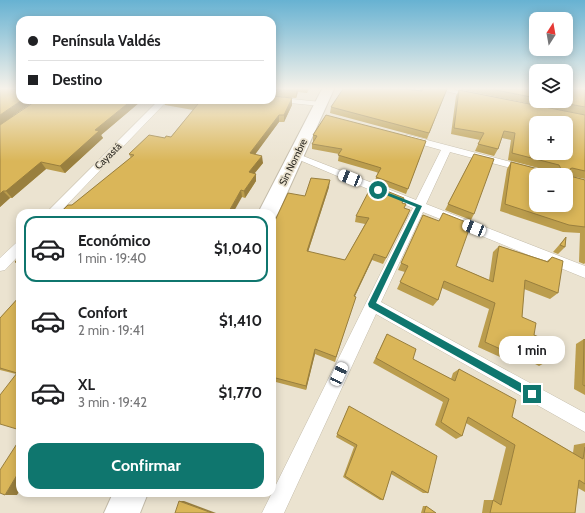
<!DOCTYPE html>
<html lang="es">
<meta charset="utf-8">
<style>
:root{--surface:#fff;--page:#f6f6f6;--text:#202124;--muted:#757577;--line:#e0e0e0;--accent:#0f766e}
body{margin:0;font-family:Cabin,sans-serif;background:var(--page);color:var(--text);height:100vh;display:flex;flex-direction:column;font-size:15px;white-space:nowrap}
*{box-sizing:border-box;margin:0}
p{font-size:13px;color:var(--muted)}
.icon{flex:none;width:22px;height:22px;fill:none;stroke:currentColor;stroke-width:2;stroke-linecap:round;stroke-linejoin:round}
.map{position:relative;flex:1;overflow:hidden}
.side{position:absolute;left:16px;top:209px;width:260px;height:288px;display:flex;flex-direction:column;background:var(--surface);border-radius:12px;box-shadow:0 2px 10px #0003}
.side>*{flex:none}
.guide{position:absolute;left:16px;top:16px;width:260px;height:88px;border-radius:12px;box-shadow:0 2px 10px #0003;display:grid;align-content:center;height:88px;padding:0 12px;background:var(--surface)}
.needle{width:26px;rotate:11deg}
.fabs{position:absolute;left:529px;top:12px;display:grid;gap:8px}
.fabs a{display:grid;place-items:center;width:44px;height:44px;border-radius:8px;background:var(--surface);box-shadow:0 2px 10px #0003;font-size:20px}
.end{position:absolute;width:18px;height:18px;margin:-9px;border:5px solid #0f766e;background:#fff;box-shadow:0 0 0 2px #fff}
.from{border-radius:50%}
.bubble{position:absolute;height:28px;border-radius:12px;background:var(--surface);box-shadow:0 2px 10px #0003;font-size:13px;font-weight:700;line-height:28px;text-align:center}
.car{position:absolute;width:12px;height:24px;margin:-12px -6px;border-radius:5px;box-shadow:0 0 3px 1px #0007;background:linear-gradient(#fff 24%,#345 0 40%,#fff 0 76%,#345 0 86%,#fff 0)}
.guide b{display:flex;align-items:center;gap:14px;height:38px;font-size:15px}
.guide b+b{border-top:1px solid var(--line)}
.guide i{width:10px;height:10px;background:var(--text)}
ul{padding:7px 0 0;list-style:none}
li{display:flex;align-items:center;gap:12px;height:66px;margin:0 8px 6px;padding:0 4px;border:2px solid transparent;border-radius:12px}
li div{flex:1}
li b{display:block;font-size:15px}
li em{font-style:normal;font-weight:700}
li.on{border-color:var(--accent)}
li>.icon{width:36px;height:36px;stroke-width:1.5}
.button{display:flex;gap:8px;margin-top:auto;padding:8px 12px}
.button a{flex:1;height:46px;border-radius:12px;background:var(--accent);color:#fff;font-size:16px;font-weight:700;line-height:46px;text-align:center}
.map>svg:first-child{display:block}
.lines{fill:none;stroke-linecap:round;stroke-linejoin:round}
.service-casing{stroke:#c4bcaa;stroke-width:1}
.minor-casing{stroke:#c4bcaa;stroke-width:2}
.service{fill:#fff;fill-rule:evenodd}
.minor{fill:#fff;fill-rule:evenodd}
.wall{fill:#bb9d4d}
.shaded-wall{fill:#997f3e}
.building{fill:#dab659;stroke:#997f3e;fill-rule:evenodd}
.route{fill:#0f766e}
.labels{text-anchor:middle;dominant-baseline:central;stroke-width:3.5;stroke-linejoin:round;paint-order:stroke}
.far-street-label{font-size:10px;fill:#2c2922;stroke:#ebe3d0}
</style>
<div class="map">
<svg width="585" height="513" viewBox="0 0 585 513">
<rect width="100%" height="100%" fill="#ebe3d0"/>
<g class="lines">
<defs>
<g id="service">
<path d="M437,89h14l28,7 -4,2z"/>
<path d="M272,97l49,5 4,2 -4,2 -52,-5 3,-1z"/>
<path d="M159,100h9l-109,113h-13z"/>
<path d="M408,135l145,38 1,2h-17l-87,-23 -24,52 159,62v12l-162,-66 -42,90 204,111v19l-209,-118 -92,199h-22l151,-305 -123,-52 2,-2h6l118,46 25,-50 -36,-10v-4z"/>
<path d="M20,241v13l-15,16 -5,1v-13l16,-15z"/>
</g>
<g id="minor">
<path d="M322,89h12l-56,124 -3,5 -3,1v-6h-14z"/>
<path d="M113,493h35l-8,20h-36z"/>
</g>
</defs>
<use href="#service" class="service-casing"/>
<use href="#minor" class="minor-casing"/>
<use href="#service" class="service"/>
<use href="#minor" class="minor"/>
</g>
<g class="wall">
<path d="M0,89l13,27 24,-16h120l-4,4 -13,-2 -39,33 2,3 -38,35 -19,-4 -34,29h-2l-10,9z"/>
<path d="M272,89h37l-2,4 -9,-1 -2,6 -24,-2z"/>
<path d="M420,89h27l-20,50 -97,-26 1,-6 89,-16z"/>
<path d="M458,89h78v12h30l19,-12v26z"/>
<path d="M459,90l126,25v64l-15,-3 15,4v83l-1,1 -5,-2 1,-29 -17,-1 -63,-21 7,-42 4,-7 31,8h4l-38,-10 3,-20 -9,-2 -4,11 -4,7 -19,-5 5,-11 -29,-6 5,-38z"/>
<path d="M164,100h108l20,5 -8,17h-5l-24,32 8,9 -9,11 2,7 -11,17 -3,-1 -170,8 59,-47 -2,-4 36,-16 6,-1 22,-27 -28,-5z"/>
<path d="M313,135l113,6 -20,53 -31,-12 1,-5 2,-4 -2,-1 -38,-11 1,-7 -27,-5v-5l2,-3h-1z"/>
<path d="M474,154v60l-3,6 -26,-10z"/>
<path d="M329,187l-21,65 37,8 20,-36 -10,-2 1,-6 46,-13 5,14 -24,47 -11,-4 -17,36 -20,66 -20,-8 -9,36 -34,-9v-154l33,-31z"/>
<path d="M423,215l33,51 33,14 4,-28 6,-6 48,15 5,-4 6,36 -8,6 -26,-10 -2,28 12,18 14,26 -9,5 -31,-16 -1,2 -7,5 -22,-10 11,-38 -47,-21 -4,12 -5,6 -36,-17 8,-17 -7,-2z"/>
<path d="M566,237l-1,10 -7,7 -5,-2 7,-8z"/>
<path d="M20,256v11l-5,-5z"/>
<path d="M20,296v134l-4,-56 -16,-4v-52z"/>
<path d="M387,334l26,25 38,20 2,-6 6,-4 53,48 61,36 1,-8 11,-2v49l-7,-4 -3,25h-93l2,-13h9l13,-53 -40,-24 -4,13 -6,3 -21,-14 8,-23 -70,-39z"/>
<path d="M584,339l1,1v55l-11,-6 2,-45z"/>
<path d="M349,406l79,87h-5l-32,-19 -8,26h-3l-37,-23 11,-30 -18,-10z"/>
<path d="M423,506h3l10,7h-15z"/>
</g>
<g class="shaded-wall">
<path d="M297,89h2l-3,9v-7z"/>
<path d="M292,98v7l-8,17v-7z"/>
<path d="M22,100h14l-36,25v-10z"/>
<path d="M132,100h7l1,2 -39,33 2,3 -38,35 -5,-7 35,-36z"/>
<path d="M152,100h5l-4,4z"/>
<path d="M279,115v7l-28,38 -1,-7z"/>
<path d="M262,156l1,7 -13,16 -1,-7z"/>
<path d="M41,162l5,7 -34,29 -6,-7z"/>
<path d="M256,174v7l-11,17 -1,-7z"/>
<path d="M330,180l-1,7 -23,71 1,-7z"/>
<path d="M241,190l1,7 -9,16h-5z"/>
<path d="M3,191l7,7 -10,9v-13z"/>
<path d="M410,210l-3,7 -24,47z"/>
<path d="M374,254l-2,6 -20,42 2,-6z"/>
<path d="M315,349v5l-9,36v-4z"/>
<path d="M20,470v20l-3,5h-12z"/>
<path d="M179,501h5l32,12h-4z"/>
</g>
<g class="building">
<path d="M0,89h20v11h2l-22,15z"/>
<path d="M272,89h25l-1,2z"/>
<path d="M343,89h61l18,2v-2h25l-18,44 -98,-26z"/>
<path d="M491,89h45v9z"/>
<path d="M566,89h19v18l-32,-6h13z"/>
<path d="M459,90l126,25v56l-13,-3 -2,1v7l15,4v47l-16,-2 -64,-21 6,-42 31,8 19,-1 -2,-4 -47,-12 3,-20 -11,-2 -6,18 -20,-5 6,-11 -30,-5zM536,123h30v30h-30zM536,175h30v30h-30z"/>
<path d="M272,96l20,2 -8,17h-5l-29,38 12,3 -13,16 7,2 -12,17 -3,-1 -13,23h-168l8,-8h4l62,-50 -5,-1 20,-19 16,3 1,-2 5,1 27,-33 -25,-4h99z"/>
<path d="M37,100h95l-37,30 4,1 -39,35 -19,-4 -35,29h-3l-3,3v-69z"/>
<path d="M326,115l100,26 -18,48 -32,-12 5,-9 -3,-1 -40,-12 4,-6 -30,-5 5,-8 -4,-1z"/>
<path d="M474,154l20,5 -20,55 -26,-10z"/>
<path d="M311,178l19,2 -23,71 38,9 24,-42 -13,-2 16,-31 32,13 -2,5 4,1 -2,4 6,2 -24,48 -12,-4 -20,42 2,1 -20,60 -21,-8 -9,37 -34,-9v-150l16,-34 17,3z"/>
<path d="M443,213l28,11 -15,42 37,16 6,-36 49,16 4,-5 11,4 -5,32 -33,-13 -3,37 14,6 -2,12 17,7 -3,19 -39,-18 -2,9 -22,-10 10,-39 -51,-22 -6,19 -38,-18 8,-16 -7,-3 22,-48 16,6z"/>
<path d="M566,237l-1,10 -5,-2z"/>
<path d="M20,256v7l-5,-1z"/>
<path d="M20,296v134l-20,-6v-29l17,-22 -17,-5v-50z"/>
<path d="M387,334l29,15 -3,10 42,22 4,-12 57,31 -4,17 71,42 2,-12v37l-6,-4 -4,33h-85l3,-13 8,5 14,-60 -47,-28 -6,19 -21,-14 8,-23 -73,-41z"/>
<path d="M584,339l1,1v46l-2,-1z"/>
<path d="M349,406l88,50 -9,37 -36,-22 -9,29 -38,-24 12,-31 -20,-11z"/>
<path d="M20,439v31l-15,25 -5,-2v-23z"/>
<path d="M179,501l33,12h-37z"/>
<path d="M426,506l10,7h-12z"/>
</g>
<linearGradient id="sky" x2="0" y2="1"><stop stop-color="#67b2d2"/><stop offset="0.55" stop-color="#f6f2ea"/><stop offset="1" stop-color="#f6f2ea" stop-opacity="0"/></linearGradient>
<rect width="585" height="161" fill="url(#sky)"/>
<path class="route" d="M376,188l46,18 -46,97 159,88v6h-6l-160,-90 -1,-3 48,-97 -40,-16z"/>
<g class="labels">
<g class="far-street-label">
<text transform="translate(108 156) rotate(-45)">Cayastá</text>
<text transform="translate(293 162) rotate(-64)">Sin Nombre</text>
</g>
</g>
</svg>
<div class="fabs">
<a><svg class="needle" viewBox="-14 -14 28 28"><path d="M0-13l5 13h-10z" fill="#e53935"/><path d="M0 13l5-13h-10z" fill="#757577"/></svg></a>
<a><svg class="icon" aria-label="layers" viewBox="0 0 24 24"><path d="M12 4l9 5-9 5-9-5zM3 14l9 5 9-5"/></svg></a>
<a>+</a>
<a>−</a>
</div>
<i class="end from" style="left:378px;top:190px"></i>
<i class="end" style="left:532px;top:394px"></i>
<div class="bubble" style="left:499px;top:336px;width:66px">1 min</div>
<i class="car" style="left:350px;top:178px;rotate:292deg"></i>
<i class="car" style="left:474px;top:228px;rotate:292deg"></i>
<i class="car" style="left:339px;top:374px;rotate:25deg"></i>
<div class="guide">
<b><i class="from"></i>Península Valdés</b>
<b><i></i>Destino</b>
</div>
<section class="side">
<ul>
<li class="on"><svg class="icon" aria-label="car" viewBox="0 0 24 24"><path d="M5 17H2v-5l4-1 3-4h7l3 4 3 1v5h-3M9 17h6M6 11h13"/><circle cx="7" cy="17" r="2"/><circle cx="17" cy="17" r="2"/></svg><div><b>Económico</b><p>1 min · 19:40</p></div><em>$1,040</em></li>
<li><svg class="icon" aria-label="car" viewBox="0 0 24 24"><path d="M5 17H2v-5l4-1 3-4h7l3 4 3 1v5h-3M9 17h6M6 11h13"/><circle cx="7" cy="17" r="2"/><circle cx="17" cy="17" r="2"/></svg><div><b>Confort</b><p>2 min · 19:41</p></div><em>$1,410</em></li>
<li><svg class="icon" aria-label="car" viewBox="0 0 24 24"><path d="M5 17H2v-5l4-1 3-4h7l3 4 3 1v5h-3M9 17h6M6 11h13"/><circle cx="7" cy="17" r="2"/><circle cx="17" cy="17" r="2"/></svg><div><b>XL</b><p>3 min · 19:42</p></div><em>$1,770</em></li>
</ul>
<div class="button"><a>Confirmar</a></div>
</section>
</div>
